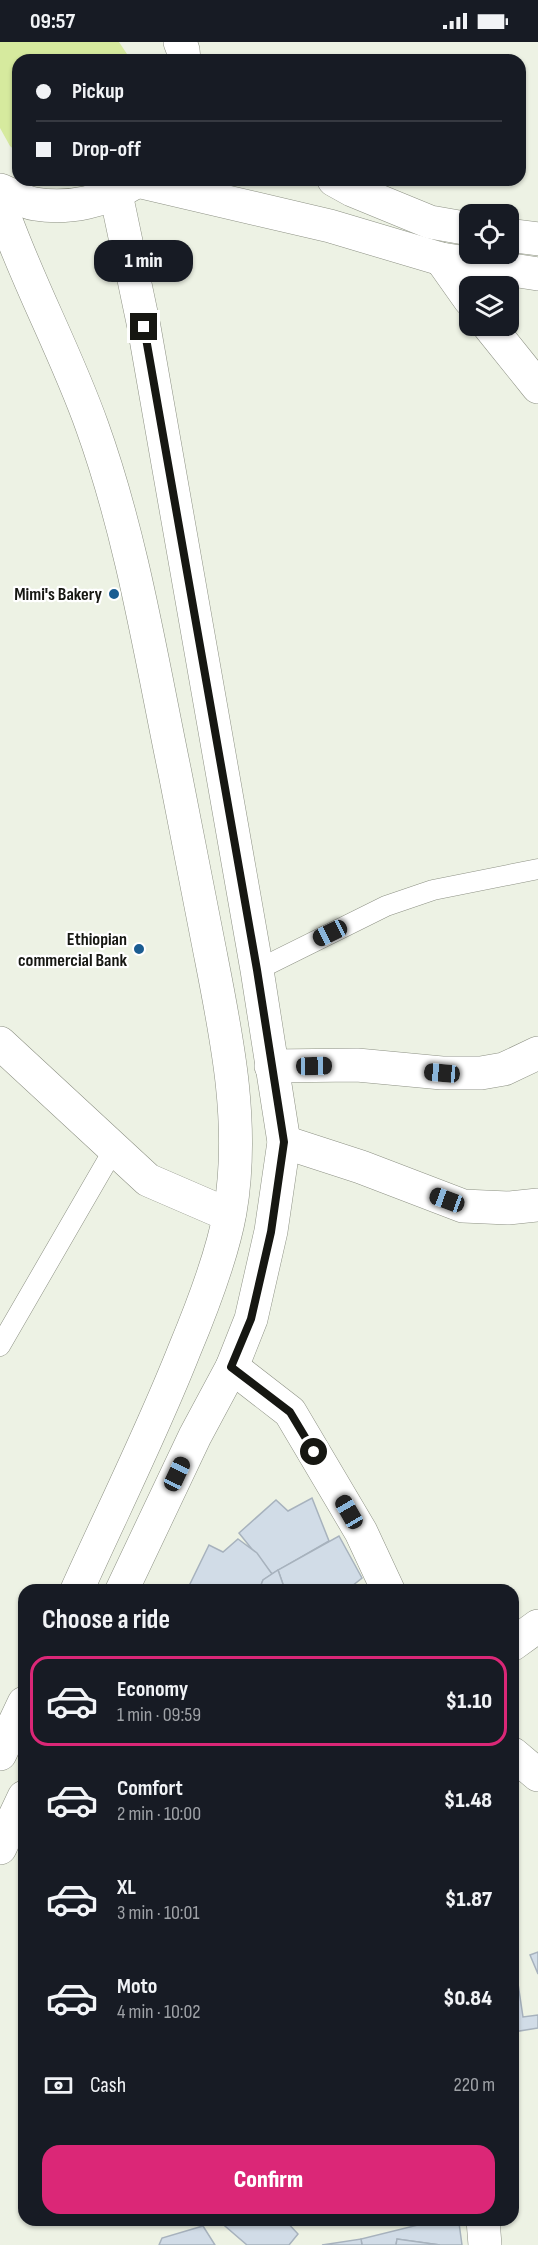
<!DOCTYPE html>
<meta charset="utf-8">
<style>
:root{--surface:#171b24;--page:#20242c;--text:#f1f3f6;--muted:#9ea1a6;--line:#363941;--accent:#db2777}
body{margin:0;font-family:"Sofia Sans Condensed",sans-serif;background:var(--page);color:var(--text);height:100vh;display:flex;flex-direction:column;font-size:22px;white-space:nowrap}
*{box-sizing:border-box;margin:0}
p{font-size:20px;color:var(--muted)}
.icon{flex:none;width:33px;height:33px;fill:none;stroke:currentColor;stroke-width:2;stroke-linecap:round;stroke-linejoin:round}
.map{position:relative;flex:1;overflow:hidden}
.panel{position:absolute;left:18px;top:1542px;width:501px;height:642px;display:flex;flex-direction:column;background:var(--surface);border-radius:18px;box-shadow:0 2px 4px #0004}
.panel>*{flex:none}
.hud{position:absolute;left:12px;top:12px;width:514px;height:132px;border-radius:18px;box-shadow:0 2px 4px #0004;display:grid;align-content:center;height:132px;padding:0 24px;background:var(--surface)}
.fabs{position:absolute;left:459px;top:162px;display:grid;gap:12px}
.fabs a{display:grid;place-items:center;width:60px;height:60px;border-radius:12px;background:var(--surface);box-shadow:0 2px 4px #0004;font-size:30px}
.end{position:absolute;width:27px;height:27px;margin:-14px;border:8px solid #161712;background:#fff;box-shadow:0 0 0 3px #fff}
.from{border-radius:50%}
.bubble{position:absolute;height:42px;border-radius:18px;background:var(--surface);box-shadow:0 2px 4px #0004;font-size:20px;font-weight:800;line-height:42px;text-align:center}
.car{position:absolute;width:18px;height:36px;margin:-18px -9px;border-radius:8px;box-shadow:0 0 4px 2px #0007;background:linear-gradient(#222 24%,#8ab4d8 0 40%,#222 0 76%,#8ab4d8 0 86%,#222 0)}
.hud b{display:flex;align-items:center;gap:21px;height:57px;font-size:22px}
.hud b+b{border-top:2px solid var(--line)}
.hud i{width:15px;height:15px;background:var(--text)}
ul{padding:0;list-style:none}
li{display:flex;align-items:center;gap:18px;height:90px;margin:0 12px 9px;padding:0 12px;border:3px solid transparent;border-radius:18px}
li div{flex:1}
li b{display:block;font-size:22px}
li em{font-style:normal;font-weight:800}
li.selected{border-color:var(--accent)}
li>.icon{width:54px;height:54px;stroke-width:1.5}
h2{padding:0 24px;font-size:27px;line-height:72px}
.pay{display:flex;align-items:center;gap:15px;height:66px;padding:0 24px;font-size:22px}
.pay p{margin-inline-start:auto}
.cta{display:flex;gap:12px;margin-top:auto;padding:12px 24px}
.cta a{flex:1;height:69px;border-radius:18px;background:var(--accent);color:#fff;font-size:24px;font-weight:800;line-height:69px;text-align:center}
.status{display:flex;justify-content:space-between;align-items:center;height:42px;padding:0 30px;background:var(--surface);direction:ltr}
.status svg{height:16px;fill:currentColor}
.map>svg:first-child{display:block}
.green{fill:#d6ea9e}
.building{fill:#d1dce7;stroke:#a7b2bd;stroke-width:1.5}
.lines{fill:none;stroke-linecap:round;stroke-linejoin:round}
.service-casing{stroke:#8d9184;stroke-width:21}
.minor-casing{stroke:#8d9184;stroke-width:34}
.secondary-casing{stroke:#8d9184;stroke-width:34}
.service{stroke:#fff;stroke-width:20}
.minor{stroke:#fff;stroke-width:33}
.secondary{stroke:#fff;stroke-width:33}
.route{stroke:#161712;stroke-width:8}
.poi-dot{fill:#1a5c91;stroke:#fff;stroke-width:2}
.labels{text-anchor:middle;dominant-baseline:central;stroke-width:4.5;stroke-linejoin:round;paint-order:stroke}
.poi-label{font-size:18px;font-weight:bold;fill:#161712;stroke:#fff;text-anchor:end}
</style>
<div class="status"><b>09:57</b><svg viewBox="0 0 49 12"><path d="M0 12V9h3v3zM5 12V6h3v6zM10 12V3h3v9zM15 12V0h3v12zM26 1h20v11H26zM47 4h2v5h-2z"/></svg></div>
<div class="map">
<svg width="538" height="2203" viewBox="0 0 538 2203">
<rect width="100%" height="100%" fill="#edf2e4"/>
<g class="green">
<path d="M0,0h119l12,18h-113v93l-8,-7 -10,-18z"/>
<path d="M60,138h59l-26,10z"/>
</g>
<g class="building">
<path d="M312,1456l17,43 -57,33 -33,-41 37,-33 12,11z"/>
<path d="M339,1494l23,42 -15,12h-62l-7,-20z"/>
<path d="M238,1497l19,14 15,21 -9,6 -4,10h-72l22,-45 14,7z"/>
<path d="M278,1528l7,20h-26l4,-10z"/>
<path d="M513,1908l10,67 15,-2v13l-25,4z"/>
<path d="M538,1910v22l-8,-19z"/>
<path d="M218,2178h67l13,14 -9,11h-42z"/>
<path d="M426,2181h33l3,22h-22l-43,-6 -1,6h-34l-1,-6z"/>
<path d="M203,2184l12,19h-56l3,-7z"/>
<path d="M361,2197l1,6h-40z"/>
<path d="M397,2197l43,6h-44z"/>
</g>
<g class="lines">
<defs>
<g id="service">
<path d="M257,928l129,-64 47,-16 105,-21"/>
<path d="M0,1304l114,-197"/>
</g>
<g id="minor">
<path d="M441,217l29,41"/>
<path d="M489,284l49,61"/>
<path d="M0,1001l148,137 81,35"/>
<path d="M271,1024l86,-1 85,8h39l23,-4 34,-16"/>
<path d="M284,1100l77,25 102,39 45,2 30,-3"/>
<path d="M232,1325l58,45 71,120 27,58"/>
<path d="M513,1602l25,-18"/>
<path d="M513,1712l25,21"/>
<path d="M483,2178l2,25"/>
</g>
<g id="secondary">
<path d="M180,0l3,8 1,10"/>
<path d="M334,138l18,10 78,32 40,7"/>
<path d="M137,139l193,45 111,33 97,15"/>
<path d="M0,148c11,4 23,12 35,14 35,6 70,-3 99,-21"/>
<path d="M116,152l28,133 113,643 27,172 -13,89 -20,88 -19,48 -37,69 -73,154"/>
<path d="M0,162c26,76 65,146 92,222 40,111 59,231 83,347 12,60 23,119 35,179 17,86 35,173 20,260 -8,45 -28,96 -46,139 -32,81 -71,159 -107,239"/>
<path d="M508,193l30,4"/>
<path d="M0,1712l24,-51"/>
<path d="M0,1806l24,-51"/>
</g>
</defs>
<use href="#service" class="service-casing"/>
<use href="#minor" class="minor-casing"/>
<use href="#secondary" class="secondary-casing"/>
<use href="#service" class="service"/>
<use href="#minor" class="minor"/>
<use href="#secondary" class="secondary"/>
</g>
<g class="lines">
<path class="route" d="M144,285l113,643 27,172 -13,90 -20,87 -20,48 59,45 24,40"/>
</g>
<g class="poi-dot">
<circle cx="114" cy="552" r="6"/>
<circle cx="139" cy="907" r="6"/>
</g>
<g class="labels">
<g class="poi-label">
<text x="102" y="552">Mimi's Bakery</text>
<text x="127" y="897">Ethiopian<tspan x="127" dy="21">commercial Bank</tspan></text>
</g>
</g>
</svg>
<div class="fabs">
<a><svg class="icon" aria-label="locate" viewBox="0 0 24 24"><circle cx="12" cy="12" r="6"/><path d="M12 2v4M12 18v4M2 12h4M18 12h4"/></svg></a>
<a><svg class="icon" aria-label="layers" viewBox="0 0 24 24"><path d="M12 4l9 5-9 5-9-5zM3 14l9 5 9-5"/></svg></a>
</div>
<i class="end from" style="left:314px;top:1410px"></i>
<i class="end" style="left:144px;top:285px"></i>
<div class="bubble" style="left:94px;top:198px;width:99px">1 min</div>
<i class="car" style="left:330px;top:891px;rotate:244deg"></i>
<i class="car" style="left:314px;top:1024px;rotate:89deg"></i>
<i class="car" style="left:442px;top:1031px;rotate:275deg"></i>
<i class="car" style="left:447px;top:1158px;rotate:290deg"></i>
<i class="car" style="left:177px;top:1432px;rotate:25deg"></i>
<i class="car" style="left:349px;top:1470px;rotate:330deg"></i>
<div class="hud">
<b><i class="from"></i>Pickup</b>
<b><i></i>Drop-off</b>
</div>
<section class="panel">
<h2>Choose a ride</h2>
<ul>
<li class="selected"><svg class="icon" aria-label="car" viewBox="0 0 24 24"><path d="M5 17H2v-5l4-1 3-4h7l3 4 3 1v5h-3M9 17h6M6 11h13"/><circle cx="7" cy="17" r="2"/><circle cx="17" cy="17" r="2"/></svg><div><b>Economy</b><p>1 min · 09:59</p></div><em>$1.10</em></li>
<li><svg class="icon" aria-label="car" viewBox="0 0 24 24"><path d="M5 17H2v-5l4-1 3-4h7l3 4 3 1v5h-3M9 17h6M6 11h13"/><circle cx="7" cy="17" r="2"/><circle cx="17" cy="17" r="2"/></svg><div><b>Comfort</b><p>2 min · 10:00</p></div><em>$1.48</em></li>
<li><svg class="icon" aria-label="car" viewBox="0 0 24 24"><path d="M5 17H2v-5l4-1 3-4h7l3 4 3 1v5h-3M9 17h6M6 11h13"/><circle cx="7" cy="17" r="2"/><circle cx="17" cy="17" r="2"/></svg><div><b>XL</b><p>3 min · 10:01</p></div><em>$1.87</em></li>
<li><svg class="icon" aria-label="car" viewBox="0 0 24 24"><path d="M5 17H2v-5l4-1 3-4h7l3 4 3 1v5h-3M9 17h6M6 11h13"/><circle cx="7" cy="17" r="2"/><circle cx="17" cy="17" r="2"/></svg><div><b>Moto</b><p>4 min · 10:02</p></div><em>$0.84</em></li>
</ul>
<div class="pay"><svg class="icon" aria-label="cash" viewBox="0 0 24 24"><path d="M3 7h18v10H3z"/><circle cx="12" cy="12" r="2"/></svg>Cash<p>220 m</p></div>
<div class="cta"><a>Confirm</a></div>
</section>
</div>
